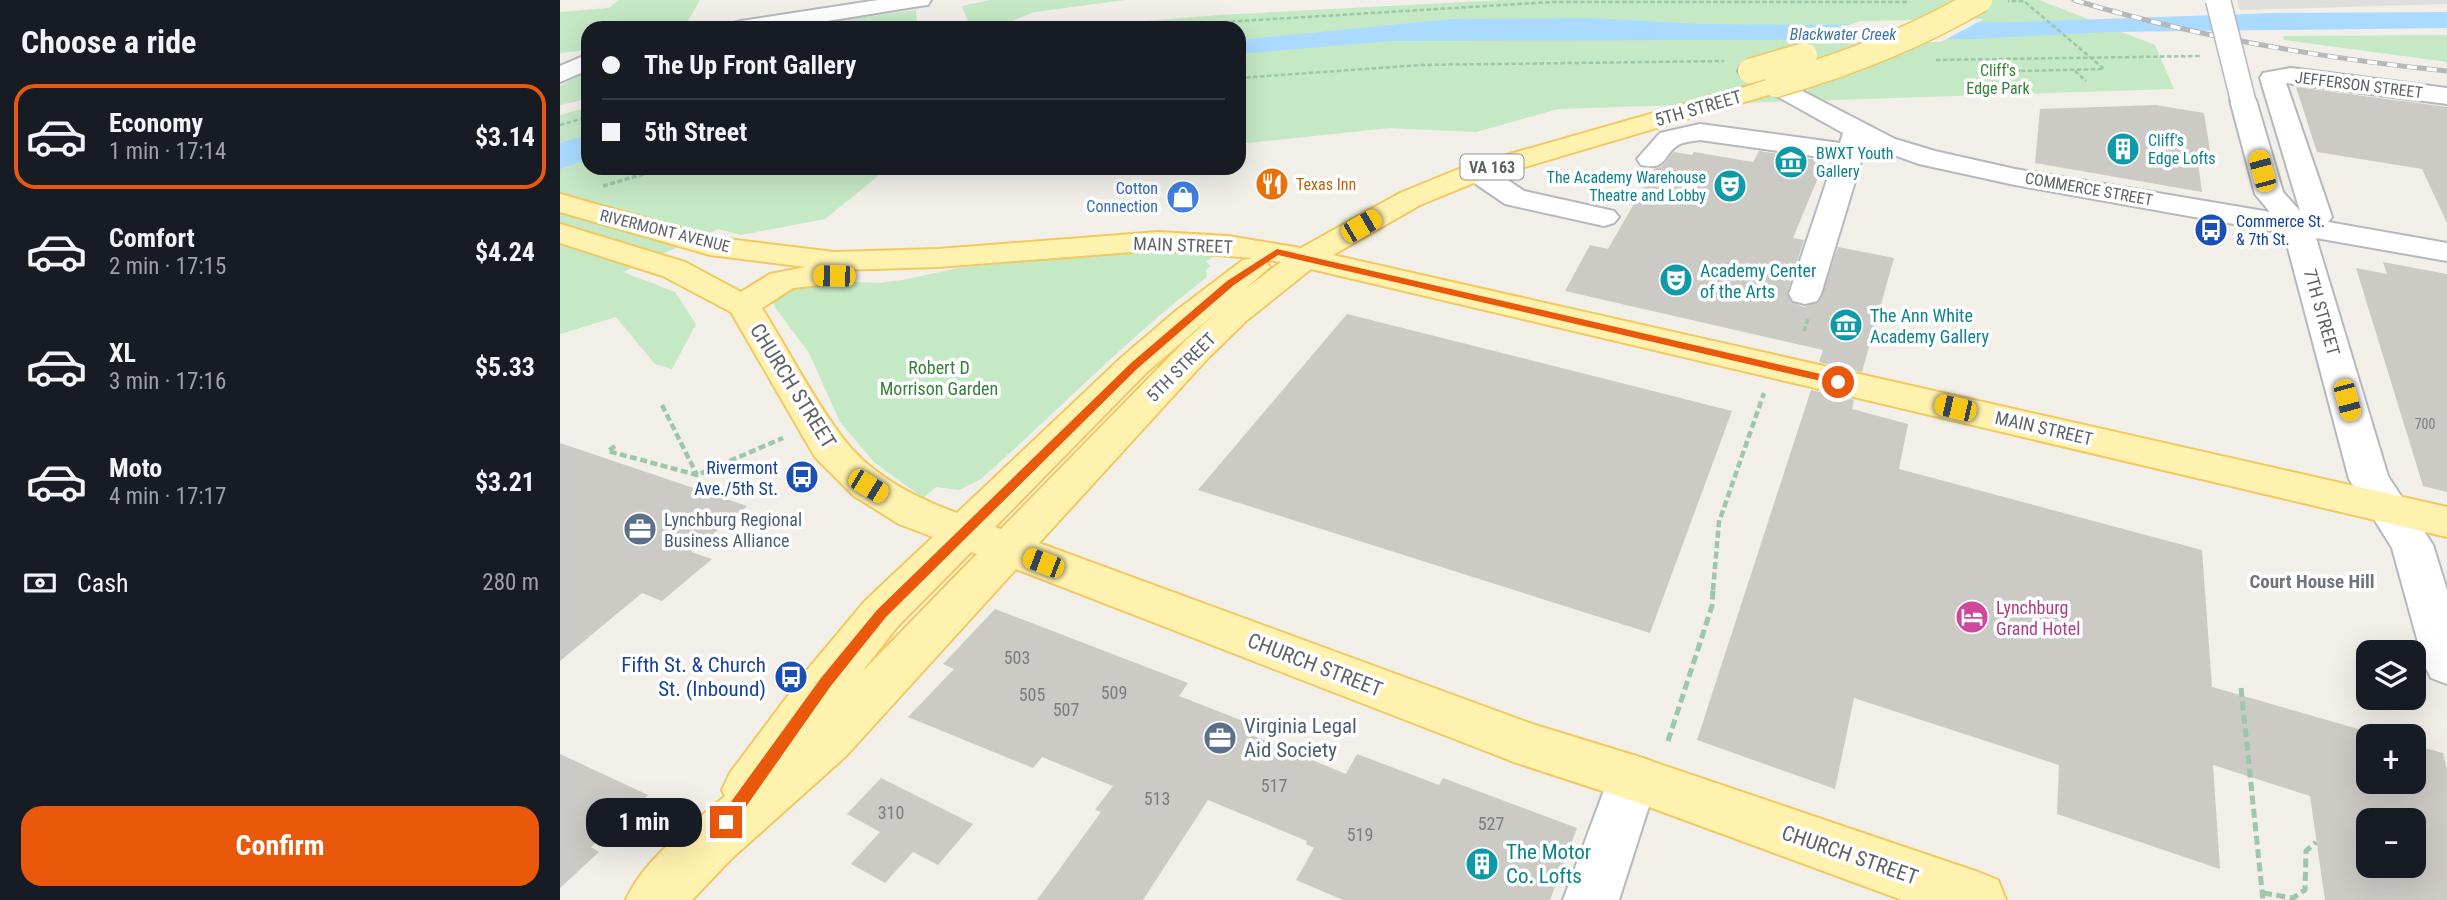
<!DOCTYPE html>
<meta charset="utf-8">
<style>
:root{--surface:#171b24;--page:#20242c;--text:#f1f3f6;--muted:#9ea1a6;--line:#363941;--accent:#ea580c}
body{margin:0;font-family:"Roboto Condensed",sans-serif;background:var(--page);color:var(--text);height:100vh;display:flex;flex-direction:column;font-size:26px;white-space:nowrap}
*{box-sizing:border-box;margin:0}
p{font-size:23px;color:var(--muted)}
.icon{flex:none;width:38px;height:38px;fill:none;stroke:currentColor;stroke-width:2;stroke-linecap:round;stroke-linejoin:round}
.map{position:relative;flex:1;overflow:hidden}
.sheet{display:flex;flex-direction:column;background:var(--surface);width:560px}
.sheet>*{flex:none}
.top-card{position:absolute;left:21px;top:21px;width:665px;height:154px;border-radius:21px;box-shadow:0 7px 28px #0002;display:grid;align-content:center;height:154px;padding:0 21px;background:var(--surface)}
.fabs{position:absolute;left:1796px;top:640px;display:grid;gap:14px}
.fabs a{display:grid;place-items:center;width:70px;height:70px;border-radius:14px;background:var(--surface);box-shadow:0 7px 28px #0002;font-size:35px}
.end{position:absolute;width:32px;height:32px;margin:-16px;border:9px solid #ea580c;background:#fff;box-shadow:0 0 0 4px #fff}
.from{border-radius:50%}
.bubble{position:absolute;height:49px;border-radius:21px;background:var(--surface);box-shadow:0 7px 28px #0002;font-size:23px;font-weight:700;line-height:49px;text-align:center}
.car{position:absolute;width:21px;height:42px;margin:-21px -10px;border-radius:9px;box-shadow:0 0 5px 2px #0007;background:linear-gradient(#f5c518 24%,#345 0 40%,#f5c518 0 76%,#345 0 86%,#f5c518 0)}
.top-card b{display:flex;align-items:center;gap:24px;height:66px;font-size:26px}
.top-card b+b{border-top:2px solid var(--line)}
.top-card i{width:18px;height:18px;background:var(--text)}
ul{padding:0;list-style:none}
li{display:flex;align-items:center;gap:21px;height:105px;margin:0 14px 10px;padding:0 7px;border:4px solid transparent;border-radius:21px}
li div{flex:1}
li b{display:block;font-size:26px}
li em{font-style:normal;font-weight:700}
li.on{border-color:var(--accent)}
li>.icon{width:63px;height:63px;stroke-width:1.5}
h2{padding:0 21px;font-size:32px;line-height:84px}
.pay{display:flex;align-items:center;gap:18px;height:77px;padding:0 21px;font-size:26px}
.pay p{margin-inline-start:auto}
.action{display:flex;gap:14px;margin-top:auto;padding:14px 21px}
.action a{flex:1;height:80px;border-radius:21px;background:var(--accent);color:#fff;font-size:28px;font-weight:700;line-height:80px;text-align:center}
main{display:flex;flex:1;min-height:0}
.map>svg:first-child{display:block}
.industrial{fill:#e0deda}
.green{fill:#c5e8c5}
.water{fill:#aadaff}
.pier{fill:#f1efe8}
.building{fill:#cccac5;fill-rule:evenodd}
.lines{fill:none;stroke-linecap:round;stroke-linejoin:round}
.minor-casing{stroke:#b5b8bc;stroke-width:4}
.major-casing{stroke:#f2c960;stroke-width:4}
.path-far3{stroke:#9cc7a9;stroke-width:2.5;stroke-dasharray:4.5 2.5;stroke-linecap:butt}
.path-far2{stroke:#9cc7a9;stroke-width:3.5;stroke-dasharray:5 2.5;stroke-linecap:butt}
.path-far1{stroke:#9cc7a9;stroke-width:4.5;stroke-dasharray:7 3.5;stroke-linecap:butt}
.path{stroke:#9cc7a9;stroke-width:5;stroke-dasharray:9 4.5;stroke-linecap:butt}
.minor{fill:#fff;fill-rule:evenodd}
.major{fill:#fff2af;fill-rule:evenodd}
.rail-casing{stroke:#b6b7b8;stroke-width:5}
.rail{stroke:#fff;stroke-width:3.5;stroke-dasharray:10;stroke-linecap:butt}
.minor-bridge-casing{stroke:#b5b8bc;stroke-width:27;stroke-linecap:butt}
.major-bridge-casing{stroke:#f2c960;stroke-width:27;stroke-linecap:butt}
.minor-bridge{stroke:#fff;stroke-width:24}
.major-bridge{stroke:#fff2af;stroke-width:24}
.route{fill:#ea580c}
.labels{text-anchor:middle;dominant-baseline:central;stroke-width:7;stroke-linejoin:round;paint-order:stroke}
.number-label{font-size:14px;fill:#7a7d7f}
.far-water-label{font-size:16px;font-style:italic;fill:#4174aa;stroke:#fff}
.far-park-label{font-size:16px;fill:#348238;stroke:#fff}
.far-street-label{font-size:16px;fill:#5f6368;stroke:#fff}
.far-culture-label{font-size:16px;fill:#0d838f;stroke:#fff;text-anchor:start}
.shield{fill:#fff;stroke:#8f9295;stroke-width:2}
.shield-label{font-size:16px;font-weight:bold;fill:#5f6368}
.far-food-label{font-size:16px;fill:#c56008;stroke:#fff;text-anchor:start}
.far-shop-label{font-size:16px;fill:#366cbe;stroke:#fff;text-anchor:end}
.far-transit-label{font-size:16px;fill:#164399;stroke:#fff;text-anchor:start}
.street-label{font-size:18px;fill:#5f6368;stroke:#fff}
.culture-label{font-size:18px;fill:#0d838f;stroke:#fff;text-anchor:start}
.park-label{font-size:18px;fill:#348238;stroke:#fff}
.transit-label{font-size:18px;fill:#164399;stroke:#fff;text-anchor:end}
.service-label{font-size:18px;fill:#4e5e75;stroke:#fff;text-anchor:start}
.hotel-label{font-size:18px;fill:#b23c85;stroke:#fff;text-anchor:start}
.near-number-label{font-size:18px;fill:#7a7d7f}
.neighbourhood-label{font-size:19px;font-weight:bold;fill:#70757a;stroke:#fff}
.near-street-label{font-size:21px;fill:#5f6368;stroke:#fff}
.near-transit-label{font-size:21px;fill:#164399;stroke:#fff;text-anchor:end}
.near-service-label{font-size:21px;fill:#4e5e75;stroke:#fff;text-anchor:start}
.near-culture-label{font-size:21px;fill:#0d838f;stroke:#fff;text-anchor:start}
</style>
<main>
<section class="sheet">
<h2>Choose a ride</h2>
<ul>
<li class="on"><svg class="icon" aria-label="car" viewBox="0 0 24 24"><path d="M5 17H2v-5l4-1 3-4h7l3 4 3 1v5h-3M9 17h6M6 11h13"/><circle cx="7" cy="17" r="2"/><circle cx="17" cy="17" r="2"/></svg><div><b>Economy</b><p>1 min · 17:14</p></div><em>$3.14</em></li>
<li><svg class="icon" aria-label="car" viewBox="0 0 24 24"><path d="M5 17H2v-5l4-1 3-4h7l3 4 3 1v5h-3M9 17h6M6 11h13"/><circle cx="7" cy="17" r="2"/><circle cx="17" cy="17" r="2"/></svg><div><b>Comfort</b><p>2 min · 17:15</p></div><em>$4.24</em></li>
<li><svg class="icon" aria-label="car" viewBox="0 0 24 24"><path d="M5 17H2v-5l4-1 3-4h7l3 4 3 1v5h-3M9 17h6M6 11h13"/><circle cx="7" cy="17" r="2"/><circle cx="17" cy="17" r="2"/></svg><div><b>XL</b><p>3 min · 17:16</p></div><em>$5.33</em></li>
<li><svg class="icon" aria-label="car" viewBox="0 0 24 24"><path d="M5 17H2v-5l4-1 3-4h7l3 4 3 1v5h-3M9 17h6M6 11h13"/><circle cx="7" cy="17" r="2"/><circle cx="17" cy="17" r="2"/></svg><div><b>Moto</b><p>4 min · 17:17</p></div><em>$3.21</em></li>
</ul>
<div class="pay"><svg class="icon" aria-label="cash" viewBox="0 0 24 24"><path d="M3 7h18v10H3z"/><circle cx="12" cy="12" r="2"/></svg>Cash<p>280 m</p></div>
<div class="action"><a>Confirm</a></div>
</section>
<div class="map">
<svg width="1887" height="900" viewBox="0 0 1887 900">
<rect width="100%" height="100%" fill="#f1efe8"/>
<path class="industrial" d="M1677,0h210v4l-207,6z"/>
<g class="green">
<path d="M58,0h82l-16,28h-96v22l-28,3v-41l49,-4z"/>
<path d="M430,0h135l-90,12 -26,10 -39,6 -8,-22z"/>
<path d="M943,0h536l116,45 19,44 -616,20 -82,23 -87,-4 -150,16v-116h-179l158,-13z"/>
<path d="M356,10l1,18h-134z"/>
<path d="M1887,35v27l-163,-22 -1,-4z"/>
<path d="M28,69v30l-28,6v-19z"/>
<path d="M28,107v61h300l-63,51 -84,16 -23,-6 -95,43 52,20 21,32 -24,45 -17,-5 -39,-47 -56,17v-219z"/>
<path d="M607,252l39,1 8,4 -8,4 4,5 -4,4 1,7c-81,62 -150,135 -226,202l-22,11 -23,-3 -13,11 -49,-36 -34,-40 -31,-69 -35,-47 -1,-6 19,-14 45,-5 41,2 25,-3 55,-12 118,-12z"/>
</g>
<g class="water">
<path d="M1887,12v16l-340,4 -133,7 -584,2 -151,13v-14l214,-21 135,-1 111,6 117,1 205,-3 254,-9z"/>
<path d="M28,134v25l-28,10v-26z"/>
</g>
<path class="pier" d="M1424,19l-43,23h-136l55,-21z"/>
<g class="building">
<path d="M1736,87l151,20v116l-25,-54 -105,-17z"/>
<path d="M1596,105l48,8 7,44 -14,-2 5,37 -167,-29 5,-54z"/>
<path d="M1199,151l66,10 -32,77 11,2 -17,53 4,9 13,5 15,-5 19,-55 56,11 -32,114 -43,-10 4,-12 -258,-59 25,-46 18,4 46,-80 8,-3 12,-14 18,3 2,-3 59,10z"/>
<path d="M1823,262l64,12v218l-24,-6 -67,-218 31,6z"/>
<path d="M787,314l385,97 -82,222 -452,-143z"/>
<path d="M1251,390l43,10 -2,9 56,15 -9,45 303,81 10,137 174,50h-18v45h45v-37l30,8 4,16v131h-122l-15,-104 -97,-31 7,104 -163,-55 2,-49 -205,-67 -19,91 -138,-49zM1808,821h45v45h-45z"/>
<path d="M0,443l187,63 -56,46 21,7 -50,42 -20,-8 -82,68z"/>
<path d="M435,609l193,74 -9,13 77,30 -5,9 95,39 11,-20 82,31 4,-7 134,50 -27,72h-207l-47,-20 18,-32 -8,-4 1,-3 -99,-41 -65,100h-106l64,-88 -6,-2 18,-24 -71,-29 -9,11 -125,-51 46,-48 -11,-5z"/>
<path d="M0,754l88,41 -57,52 8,5 -39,36z"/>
<path d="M321,778l92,46 -35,41 -25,-13 -28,31 -34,-19 29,-32 -33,-18z"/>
</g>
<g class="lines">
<defs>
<g id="minor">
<path d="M318,0h53l-3,5 -8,1 -136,22h-54l3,-5 8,-2z"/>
<path d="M28,54v16l-28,12v-16z"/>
<path d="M1190,64l145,75 40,12 80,18 255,43 -15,-18 -25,-94 4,-5 9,-3 9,3 4,5 27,92 17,19 -40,-133 3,-5 28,-5 156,20v16l-161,-21 46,134 -4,5 119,21v18l-131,-23 72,238 45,69 14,45v94l-16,-6 -7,-14 -32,-116 -43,-69 -65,-246 -269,-48 -96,-21 -53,-19 -45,149 -4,7 -12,3 -12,-3 -4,-7 45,-135 -134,-19c-6,1 -17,2 -22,5 -16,11 -11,26 -37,20l-4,-6 23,-26 40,-9 140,19 3,-10 -102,-57 -3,-5 3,-5z"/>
<path d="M917,164l10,2 37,25 90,20 5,6 -5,6 -10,3 -99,-22 -38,-26 -4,-6 4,-6z"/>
<path d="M1073,755l18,6 7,17 -39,122h-56l52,-139z"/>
</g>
<path id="major" d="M1216,78l9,2 3,5 -3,5 -304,90 -61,25 -87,50 1114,252v30l-1136,-268 -65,52 -38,37 -169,185 493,181 101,31 345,117 20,8 8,20h-104l-269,-99 -119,-39 -498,-193 -170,187 -116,104 -38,40h-66c17,-40 66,-76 99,-104l-3,-6 8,-17 78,-104 57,-68 68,-64 -34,-13 -45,-28 -39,-39 -84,-145 -68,-36 -103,-33v-19l125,38 56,30 29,-18 36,-7 -96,-12 -150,-43v-18l152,43 122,15 104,-3 220,-17 70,4 73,12 99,-55 61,-25zM598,250l95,8 -10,2 -66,50 -55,47 -165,156c-42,-15 -88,-39 -115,-76 -30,-40 -54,-87 -80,-129l31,-20 45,-5 5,-7 -4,-6 99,-3zM698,259l23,3 -37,28 26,-23 -5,-7zM659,310l-35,32 -183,187 -6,-2 151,-154zM411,552l6,2 -116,119 36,-46z"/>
</defs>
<use href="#minor" class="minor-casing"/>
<use href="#major" class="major-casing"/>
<g class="path-far3">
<path d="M566,28l426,-26h356"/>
<path d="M1376,60l264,-4"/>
<path d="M1438,61l22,10"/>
<path d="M1515,71l11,10"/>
<path d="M679,78l181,-13 304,-4"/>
<path d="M1443,82l17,-11 84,-2 -80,-68h-16"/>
<path d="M0,125l28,-8"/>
</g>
<g class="path-far2">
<path d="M43,186l60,-18"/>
<path d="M1244,331l4,-12"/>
</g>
<g class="path-far1">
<path d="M102,405l35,70"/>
<path d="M55,446l-7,5 89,24 86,-37"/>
<path d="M1153,590l6,-68 45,-129"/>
</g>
<g class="path">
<path d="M1681,688l22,212"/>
<path d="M1108,741l44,-135 1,-17"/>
<path d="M1703,893l30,5 12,-8 1,-39 10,-9"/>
</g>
<use href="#minor" class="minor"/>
<use href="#major" class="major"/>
<defs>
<path id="rail" d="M1514,0c122,37 246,58 373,71"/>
</defs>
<use href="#rail" class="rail-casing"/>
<use href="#rail" class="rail"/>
<defs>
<path id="minor-bridge" d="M1658,0l25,100"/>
<g id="major-bridge">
<path d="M1190,71l55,-16"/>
<path d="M1216,85c72,-21 140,-47 204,-85"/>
</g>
</defs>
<use href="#minor-bridge" class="minor-bridge-casing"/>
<use href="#major-bridge" class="major-bridge-casing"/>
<use href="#minor-bridge" class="minor-bridge"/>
<use href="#major-bridge" class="major-bridge"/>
</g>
<path class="route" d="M717,249l561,129 6,4 -6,3 -560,-130 -44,30 -96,83 -252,249 -56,70 -99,141 -5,2 -6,-2 -2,-6 2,-5 101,-139 56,-68 254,-247 96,-82z"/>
<defs>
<symbol id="building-disc" viewBox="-11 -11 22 22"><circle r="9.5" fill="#0f9aa8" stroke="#fff"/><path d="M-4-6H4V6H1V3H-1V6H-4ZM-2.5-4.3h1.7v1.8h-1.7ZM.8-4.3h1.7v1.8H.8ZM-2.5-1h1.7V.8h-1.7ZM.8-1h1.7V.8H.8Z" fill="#fff"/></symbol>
<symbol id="museum-disc" viewBox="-11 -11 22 22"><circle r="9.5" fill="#0f9aa8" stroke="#fff"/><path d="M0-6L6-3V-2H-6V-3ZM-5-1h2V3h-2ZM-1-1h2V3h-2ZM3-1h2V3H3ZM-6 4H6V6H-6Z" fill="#fff"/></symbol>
<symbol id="restaurant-disc" viewBox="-11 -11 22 22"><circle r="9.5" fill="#e8710a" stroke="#fff"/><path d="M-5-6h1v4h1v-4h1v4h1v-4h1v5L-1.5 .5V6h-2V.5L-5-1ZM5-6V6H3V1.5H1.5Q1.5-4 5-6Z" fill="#fff"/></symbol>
<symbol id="theatre-disc" viewBox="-11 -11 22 22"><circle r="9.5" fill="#0f9aa8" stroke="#fff"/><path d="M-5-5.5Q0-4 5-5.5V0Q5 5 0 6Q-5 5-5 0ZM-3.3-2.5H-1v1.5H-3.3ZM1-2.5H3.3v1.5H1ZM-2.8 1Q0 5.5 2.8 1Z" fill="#fff"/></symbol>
<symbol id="shop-disc" viewBox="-11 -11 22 22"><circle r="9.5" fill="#3f7fe0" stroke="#fff"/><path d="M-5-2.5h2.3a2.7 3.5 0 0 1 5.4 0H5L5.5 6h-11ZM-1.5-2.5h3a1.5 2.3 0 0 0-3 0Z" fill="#fff"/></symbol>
<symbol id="bus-disc" viewBox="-11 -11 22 22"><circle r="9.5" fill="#1a4fb4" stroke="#fff"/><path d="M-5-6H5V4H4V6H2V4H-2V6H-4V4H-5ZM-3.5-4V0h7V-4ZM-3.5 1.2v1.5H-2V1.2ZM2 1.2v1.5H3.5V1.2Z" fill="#fff"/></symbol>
<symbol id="office-disc" viewBox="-11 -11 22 22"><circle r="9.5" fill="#5c6f8a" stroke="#fff"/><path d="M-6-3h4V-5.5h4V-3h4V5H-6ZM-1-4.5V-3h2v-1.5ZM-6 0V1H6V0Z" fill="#fff"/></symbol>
<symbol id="hotel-disc" viewBox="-11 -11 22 22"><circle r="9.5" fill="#d1479c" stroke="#fff"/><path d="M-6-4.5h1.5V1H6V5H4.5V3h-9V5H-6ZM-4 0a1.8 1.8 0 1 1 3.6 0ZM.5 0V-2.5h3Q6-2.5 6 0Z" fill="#fff"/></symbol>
</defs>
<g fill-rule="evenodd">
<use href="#building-disc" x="1544" y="130" width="38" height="38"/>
<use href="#museum-disc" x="1212" y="143" width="38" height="38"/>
<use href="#restaurant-disc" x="693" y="165" width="38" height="38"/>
<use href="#theatre-disc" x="1151" y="167" width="38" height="38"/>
<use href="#shop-disc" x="604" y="178" width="38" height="38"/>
<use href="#bus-disc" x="1632" y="211" width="38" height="38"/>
<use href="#theatre-disc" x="1097" y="261" width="38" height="38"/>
<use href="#museum-disc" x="1267" y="306" width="38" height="38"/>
<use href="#bus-disc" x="223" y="458" width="38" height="38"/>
<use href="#office-disc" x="61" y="510" width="38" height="38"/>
<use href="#hotel-disc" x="1393" y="598" width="38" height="38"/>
<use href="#bus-disc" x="212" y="658" width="38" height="38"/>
<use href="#office-disc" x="641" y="719" width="38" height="38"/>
<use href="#building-disc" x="903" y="845" width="38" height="38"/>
</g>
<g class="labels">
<g class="number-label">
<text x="1865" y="424">700</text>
</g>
<g class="far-water-label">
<text x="1283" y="34">Blackwater Creek</text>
</g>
<g class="far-park-label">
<text x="1438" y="70">Cliff's<tspan x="1438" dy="18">Edge Park</tspan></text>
</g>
<g class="far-street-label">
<text transform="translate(1799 85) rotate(7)">JEFFERSON STREET</text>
<text transform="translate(1529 189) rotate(10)">COMMERCE STREET</text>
<text transform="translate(105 231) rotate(14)">RIVERMONT AVENUE</text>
</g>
<g class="far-culture-label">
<text x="1588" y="140">Cliff's<tspan x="1588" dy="18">Edge Lofts</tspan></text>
<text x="1256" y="153">BWXT Youth<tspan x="1256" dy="18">Gallery</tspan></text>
<text x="1146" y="177" text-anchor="end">The Academy Warehouse<tspan x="1146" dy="18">Theatre and Lobby</tspan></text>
</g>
<rect class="shield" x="900.5" y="154.5" width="63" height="25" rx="5"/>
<g class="shield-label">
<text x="932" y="167">VA 163</text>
</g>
<g class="far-food-label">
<text x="736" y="184">Texas Inn</text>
</g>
<g class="far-shop-label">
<text x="598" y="188">Cotton<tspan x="598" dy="18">Connection</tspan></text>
</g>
<g class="far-transit-label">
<text x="1676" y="221">Commerce St.<tspan x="1676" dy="18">&amp; 7th St.</tspan></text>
</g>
<g class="street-label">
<text transform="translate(1138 108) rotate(-16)">5TH STREET</text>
<text transform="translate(623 245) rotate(2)">MAIN STREET</text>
<text transform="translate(1762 312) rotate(74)">7TH STREET</text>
<text transform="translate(621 367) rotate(-45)">5TH STREET</text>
<text transform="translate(1484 428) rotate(13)">MAIN STREET</text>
</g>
<g class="culture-label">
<text x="1140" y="270">Academy Center<tspan x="1140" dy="21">of the Arts</tspan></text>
<text x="1310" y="315">The Ann White<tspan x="1310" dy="21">Academy Gallery</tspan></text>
</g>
<g class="park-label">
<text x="379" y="367">Robert D<tspan x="379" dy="21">Morrison Garden</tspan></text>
</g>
<g class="transit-label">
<text x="218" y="467">Rivermont<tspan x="218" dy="21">Ave./5th St.</tspan></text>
</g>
<g class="service-label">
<text x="104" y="519">Lynchburg Regional<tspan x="104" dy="21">Business Alliance</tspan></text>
</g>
<g class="hotel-label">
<text x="1436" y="607">Lynchburg<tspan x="1436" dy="21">Grand Hotel</tspan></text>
</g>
<g class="near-number-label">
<text x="457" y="657">503</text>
<text x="554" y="692">509</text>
<text x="472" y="694">505</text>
<text x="506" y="709">507</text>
<text x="714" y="785">517</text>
<text x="597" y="798">513</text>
<text x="331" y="812">310</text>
<text x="931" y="823">527</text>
<text x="800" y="834">519</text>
</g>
<g class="neighbourhood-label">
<text x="1752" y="581">Court House Hill</text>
</g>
<g class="near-street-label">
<text transform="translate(233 386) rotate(58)">CHURCH STREET</text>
<text transform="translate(755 665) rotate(21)">CHURCH STREET</text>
<text transform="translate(1290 855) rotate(19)">CHURCH STREET</text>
</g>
<g class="near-transit-label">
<text x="206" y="665">Fifth St. &amp; Church<tspan x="206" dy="24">St. (Inbound)</tspan></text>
</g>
<g class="near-service-label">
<text x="684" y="726">Virginia Legal<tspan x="684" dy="24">Aid Society</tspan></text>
</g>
<g class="near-culture-label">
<text x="946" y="852">The Motor<tspan x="946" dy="24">Co. Lofts</tspan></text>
</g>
</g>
</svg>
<div class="fabs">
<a><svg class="icon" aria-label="layers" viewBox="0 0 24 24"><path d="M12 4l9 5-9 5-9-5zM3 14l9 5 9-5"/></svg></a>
<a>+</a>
<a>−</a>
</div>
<i class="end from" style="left:1278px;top:382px"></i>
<i class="end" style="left:166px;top:822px"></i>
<div class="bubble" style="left:26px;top:798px;width:116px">1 min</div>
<i class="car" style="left:1702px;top:171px;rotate:345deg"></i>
<i class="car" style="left:801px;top:226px;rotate:60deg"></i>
<i class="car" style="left:274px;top:276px;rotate:271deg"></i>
<i class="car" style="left:1787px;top:400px;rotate:165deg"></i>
<i class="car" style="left:1395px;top:408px;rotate:283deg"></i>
<i class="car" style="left:308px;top:486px;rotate:121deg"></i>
<i class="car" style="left:483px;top:563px;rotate:291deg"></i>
<div class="top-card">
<b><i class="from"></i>The Up Front Gallery</b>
<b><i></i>5th Street</b>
</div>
</div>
</main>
